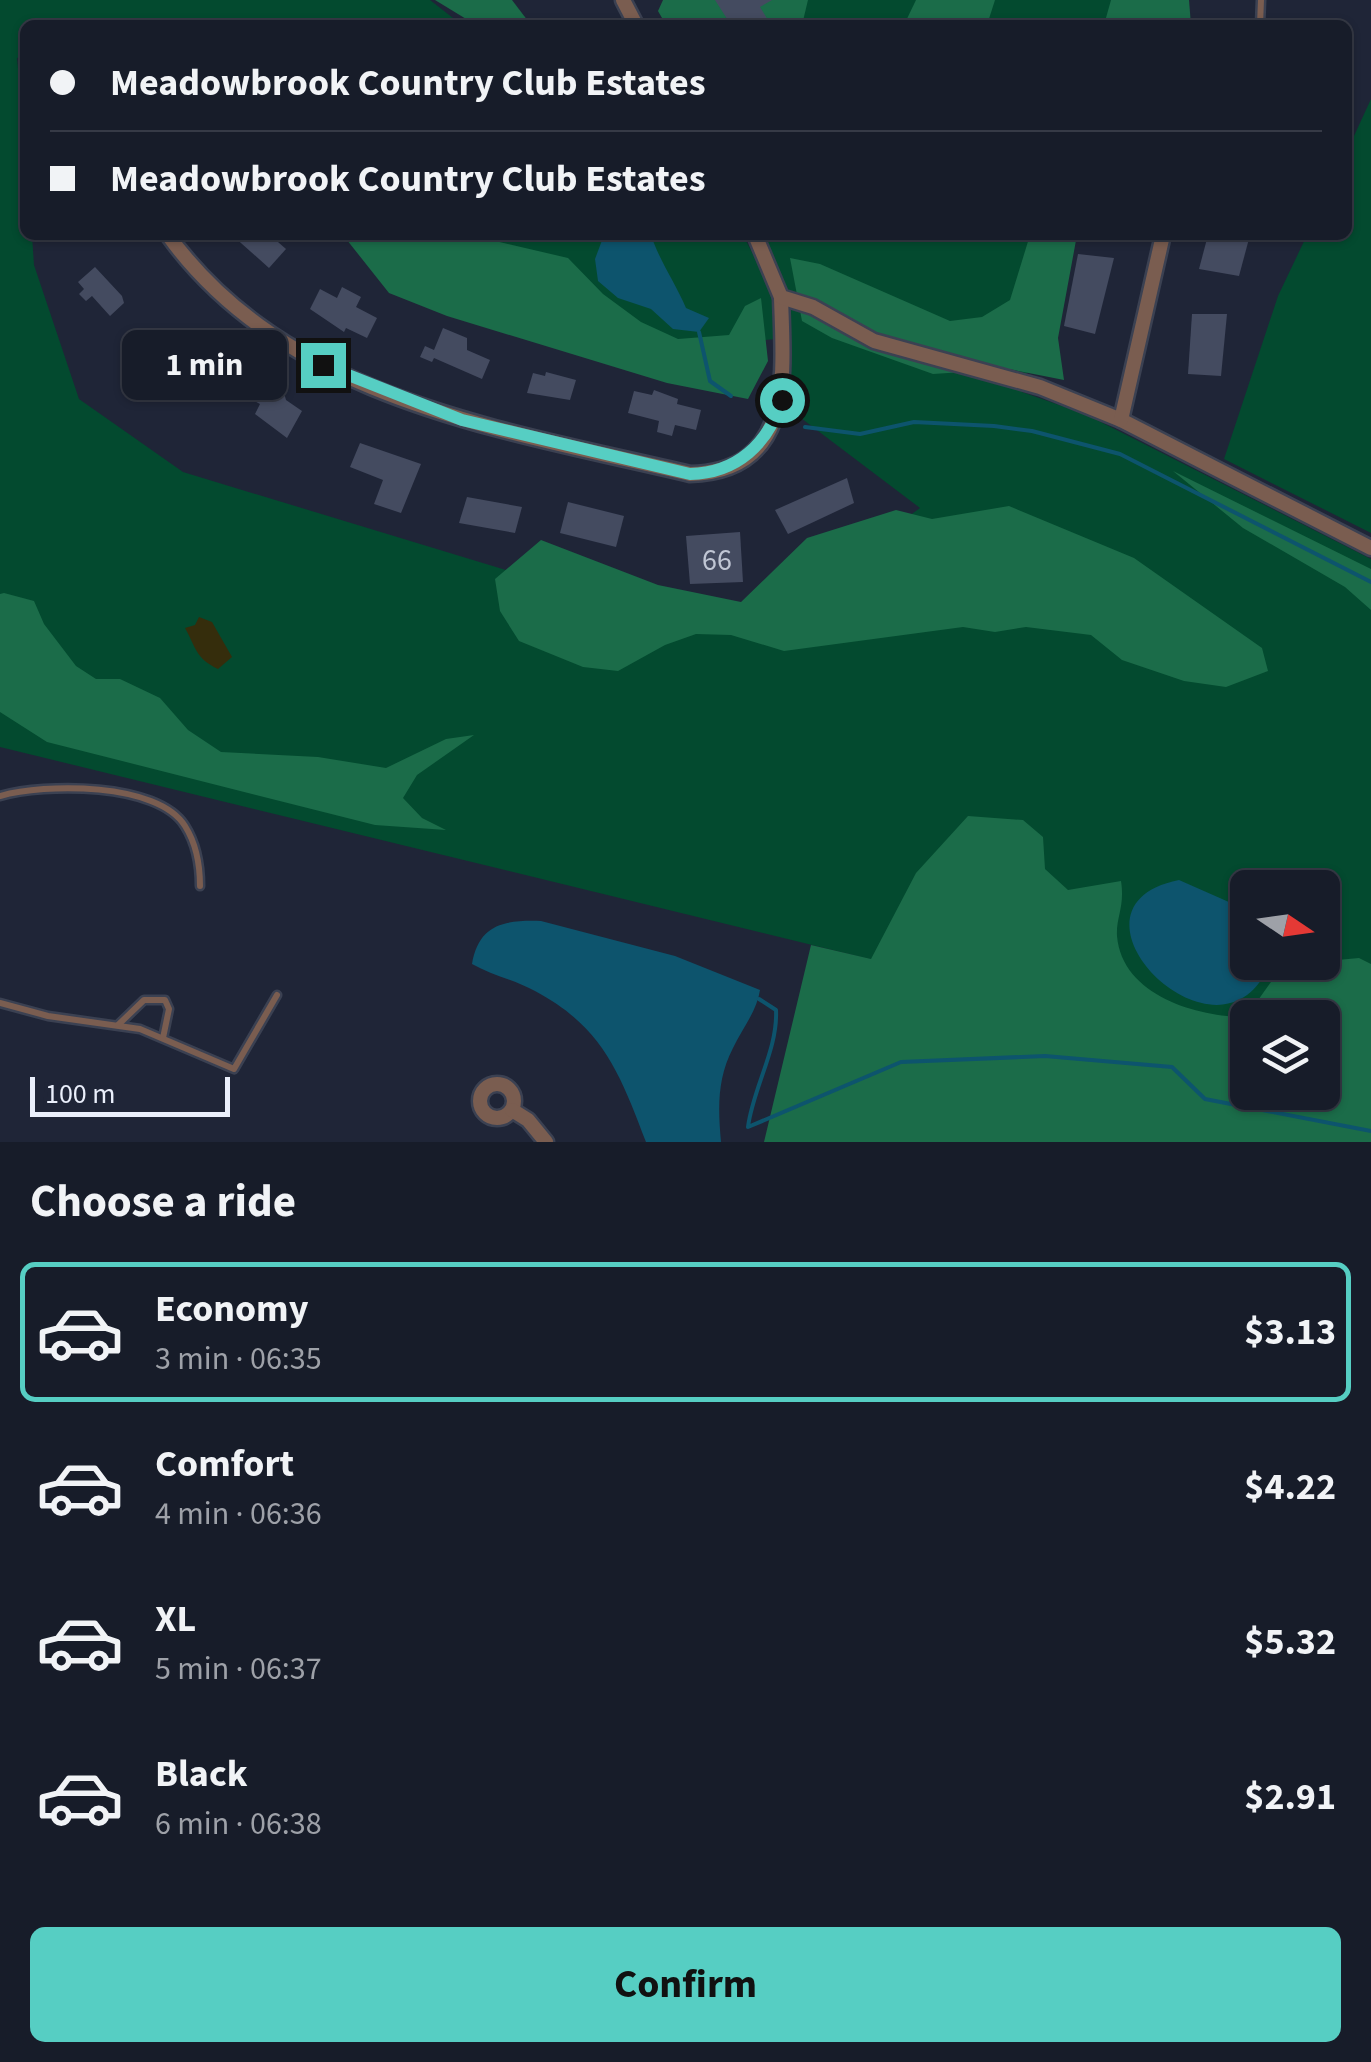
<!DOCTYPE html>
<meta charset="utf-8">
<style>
:root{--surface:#171c29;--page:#202531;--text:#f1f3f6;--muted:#9ea1a8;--line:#363a46;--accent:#56cec3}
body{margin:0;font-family:"Source Sans 3",sans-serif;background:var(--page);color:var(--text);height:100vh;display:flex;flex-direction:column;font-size:38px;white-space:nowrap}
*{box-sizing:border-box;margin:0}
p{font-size:32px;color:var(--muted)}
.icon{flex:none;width:55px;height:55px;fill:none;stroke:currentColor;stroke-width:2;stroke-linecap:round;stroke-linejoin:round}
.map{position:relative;height:1142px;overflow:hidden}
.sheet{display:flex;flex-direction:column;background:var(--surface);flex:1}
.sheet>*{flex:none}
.guide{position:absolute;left:20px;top:20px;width:1332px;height:220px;border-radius:15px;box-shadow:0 2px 8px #0004,0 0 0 2px var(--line);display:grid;align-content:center;height:220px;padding:0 30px;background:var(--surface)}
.needle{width:65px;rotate:103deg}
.controls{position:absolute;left:1230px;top:870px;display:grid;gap:20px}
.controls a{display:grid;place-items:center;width:110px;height:110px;border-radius:15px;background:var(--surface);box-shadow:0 2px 8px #0004,0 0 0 2px var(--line);font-size:50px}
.scale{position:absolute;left:30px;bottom:25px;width:200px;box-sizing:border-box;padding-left:10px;border:5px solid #eaeffb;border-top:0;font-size:28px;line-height:35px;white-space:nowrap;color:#eaeffb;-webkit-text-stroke:8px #1f2537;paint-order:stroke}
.end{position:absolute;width:45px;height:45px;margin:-22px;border:12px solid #56cec3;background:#111;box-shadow:0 0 0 5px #111}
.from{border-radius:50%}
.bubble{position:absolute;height:70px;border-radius:15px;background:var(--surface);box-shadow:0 2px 8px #0004,0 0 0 2px var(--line);font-size:32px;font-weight:700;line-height:70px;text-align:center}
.guide b{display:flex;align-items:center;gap:35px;height:95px;font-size:38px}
.guide b+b{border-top:2px solid var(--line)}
.guide i{width:25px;height:25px;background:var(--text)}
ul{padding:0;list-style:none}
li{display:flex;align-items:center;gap:30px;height:140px;margin:0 20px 15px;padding:0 10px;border:5px solid transparent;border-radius:15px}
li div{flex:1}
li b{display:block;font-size:38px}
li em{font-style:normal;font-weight:700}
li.selected{border-color:var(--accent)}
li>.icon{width:90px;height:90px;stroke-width:1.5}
h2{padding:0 30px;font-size:45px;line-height:120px}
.button{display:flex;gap:20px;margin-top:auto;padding:20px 30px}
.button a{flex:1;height:115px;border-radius:15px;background:var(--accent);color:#111;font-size:40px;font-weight:700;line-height:115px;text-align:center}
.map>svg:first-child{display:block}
.green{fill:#034a2f;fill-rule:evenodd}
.forest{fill:#1b6c49;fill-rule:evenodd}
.sand{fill:#352d0c}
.water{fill:#0d546d}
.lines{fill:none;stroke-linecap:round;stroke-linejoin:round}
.stream{stroke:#0d546d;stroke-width:4}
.building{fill:#444b60}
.service-casing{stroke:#3b4152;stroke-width:11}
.minor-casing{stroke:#3b4152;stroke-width:19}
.service{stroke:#7a5d50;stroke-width:6}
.minor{stroke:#7a5d50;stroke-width:14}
.route{stroke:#56cec3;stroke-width:12}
.labels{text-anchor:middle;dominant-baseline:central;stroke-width:8;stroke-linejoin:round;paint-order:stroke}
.number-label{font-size:30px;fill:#c0c6d4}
</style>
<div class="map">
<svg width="1371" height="1142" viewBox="0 0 1371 1142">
<rect width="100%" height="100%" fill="#1f2537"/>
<g class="green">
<path d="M0,0h430l32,25h-437v32l-8,1 8,80v97h7l2,30 45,134 104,73 333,101 234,59 170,-124 -131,-99 -3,-120 -27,-54h303l-40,157 63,22 286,145v522l-49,-63h-74l-1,33 -1247,-304zM1248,888h74v74h-74z"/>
<path d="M796,0h327l-7,25h-325z"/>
<path d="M1371,99v434l-147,-74 54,-163 29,-61h41v-86z"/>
<path d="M397,235h346l32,61 1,43 -153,13z"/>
</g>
<g class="forest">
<path d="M435,0h77l19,25h-55z"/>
<path d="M663,0h145l-6,25h-136l-8,-14z"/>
<path d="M916,0h79l-8,25h-83z"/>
<path d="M1111,0h78l2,25h-87z"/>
<path d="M343,235h127l98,23 35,36 38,28 37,17 51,-4 16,-29 16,-8 7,63 -20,38 -81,-16 -220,-67 -58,-23z"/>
<path d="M1030,235h47l-19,103 6,42 -55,-11 -76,5 -101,-36 -30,-17 -12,-63 30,6 130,57 32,-4 28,-17z"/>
<path d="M1173,471l198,98v41l-26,-23 -102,-59z"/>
<path d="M1009,506l125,52 128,90 6,23 -42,16 -42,-6 -62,-21 -31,-25 -65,-8 -31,5 -32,-5 -179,24 -53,-16 -35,-1 -31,11 -47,26 -35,-4 -64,-26 -19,-30 -5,-32 46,-39 117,45 83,17 66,-64 89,-28 36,9z"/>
<path d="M4,593l30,8 10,23 32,42 20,13h24l40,19 28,32 33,22 97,5 68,11 60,-29 28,-4 -57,40 -14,23 19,20 24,12 -71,-5 -328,-83 -47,-30v-118z"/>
<path d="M968,816l55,4 20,17 2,32 23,21 53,-9c4,26 -5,36 -4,55 5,60 81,81 129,81l37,-52 76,-7 12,6v178h-607l47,-197 60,14 45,-86zM1248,1018h74v74h-74z"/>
</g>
<path class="sand" d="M199,617l13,5 20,35 -14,12c-23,-11 -22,-22 -33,-41l10,-3z"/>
<g class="water">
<path d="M604,235h47c9,27 24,47 35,73l23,10 -10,14 -26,-3 -22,-20 -33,-11 -20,-17 -3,-22z"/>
<path d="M1179,880l68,30 1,52 22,1c-48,121 -226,-56 -91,-83z"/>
<path d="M541,921l134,35 85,34c-3,21 -18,39 -27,58 -16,31 -15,60 -12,94h-75c-26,-68 -43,-115 -111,-151 -20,-11 -44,-16 -63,-27 7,-40 32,-44 69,-43z"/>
</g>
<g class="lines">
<g class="stream">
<path d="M699,332l11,49 21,15"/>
<path d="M805,427l55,7 54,-12 80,4 38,5 88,23 251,128"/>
<path d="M759,999l17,11c2,39 -23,78 -28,117l153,-65 144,-6 127,11 33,32 166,32"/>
</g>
</g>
<g class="building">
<path d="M715,0h57l-12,7 11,18h-40z"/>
<path d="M232,235h38l16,14 -17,19z"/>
<path d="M1208,235h42l-11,41 -40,-7z"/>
<path d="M1078,254l36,4 -19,76 -31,-8z"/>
<path d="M95,267l27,29 2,7 -14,13 -18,-20 -6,5 -7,-7 5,-5 -6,-7z"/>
<path d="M342,287l19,10 -5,10 21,11 -10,20 -21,-10 -2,4 -34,-23 10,-20 17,9z"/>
<path d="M1192,314h35l-6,62 -33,-2z"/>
<path d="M443,328l24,10v12l23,10 -8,19 -48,-21 -2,4 -12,-5 5,-11 9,4z"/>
<path d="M160,329l47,43 -14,16 -51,-40z"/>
<path d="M546,372l30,8 -6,20 -43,-7 6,-20 12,3z"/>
<path d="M256,382l28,11 2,7 16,11 -15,27 -32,-24 5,-10 -13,-7z"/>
<path d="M654,390l24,9 -1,5 24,6 -5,20 -21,-5 -3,11 -15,-4 2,-11 -31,-8 6,-22 18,4z"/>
<path d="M360,443l61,21 -20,49 -27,-9 9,-24 -33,-13z"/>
<path d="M847,478l7,25 -66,31 -13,-24z"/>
<path d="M467,497l55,10 -7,26 -56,-10z"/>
<path d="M568,502l56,14 -8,31 -56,-14z"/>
<path d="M740,532l3,50 -53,2 -4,-48z"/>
</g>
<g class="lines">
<defs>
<g id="service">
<path d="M1260,25l1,-25"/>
<path d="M0,796c44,-13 158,-14 185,30 12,19 15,39 15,60"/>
<path d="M0,1003l48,13 92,13 94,40 43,-74"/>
<path d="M118,1025l26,-25h21l4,9 -6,29"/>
</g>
<g id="minor">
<path d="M623,0l13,25"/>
<path d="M168,235c119,165 337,195 522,239 106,-3 93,-102 91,-177"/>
<path d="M755,235l26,62 32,10 61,34 166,46 81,33 250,128"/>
<path d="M1121,420l42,-185"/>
<circle cx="497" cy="1101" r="17"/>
<path d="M512,1110l16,10 18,22"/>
</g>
</defs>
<use href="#service" class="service-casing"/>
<use href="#minor" class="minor-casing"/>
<use href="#service" class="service"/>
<use href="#minor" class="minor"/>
</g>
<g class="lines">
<path class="route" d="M323,365l139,55 228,54c47,-1 78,-30 92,-74"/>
</g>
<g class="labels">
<g class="number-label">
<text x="717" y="560">66</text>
</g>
</g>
</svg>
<div class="controls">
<a><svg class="needle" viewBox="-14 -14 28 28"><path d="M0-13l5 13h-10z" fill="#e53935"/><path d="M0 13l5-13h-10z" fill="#9ea1a8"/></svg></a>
<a><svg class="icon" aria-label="layers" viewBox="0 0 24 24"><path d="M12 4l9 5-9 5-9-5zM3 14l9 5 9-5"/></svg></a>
</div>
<div class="scale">100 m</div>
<i class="end from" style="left:782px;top:400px"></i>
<i class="end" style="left:323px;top:365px"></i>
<div class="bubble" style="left:122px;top:330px;width:165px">1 min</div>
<div class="guide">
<b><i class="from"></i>Meadowbrook Country Club Estates</b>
<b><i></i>Meadowbrook Country Club Estates</b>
</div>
</div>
<section class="sheet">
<h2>Choose a ride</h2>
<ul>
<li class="selected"><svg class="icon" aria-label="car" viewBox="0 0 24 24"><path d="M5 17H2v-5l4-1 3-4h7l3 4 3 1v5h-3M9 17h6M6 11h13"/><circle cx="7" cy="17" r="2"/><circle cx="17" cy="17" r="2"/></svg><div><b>Economy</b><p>3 min · 06:35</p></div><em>$3.13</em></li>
<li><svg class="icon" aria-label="car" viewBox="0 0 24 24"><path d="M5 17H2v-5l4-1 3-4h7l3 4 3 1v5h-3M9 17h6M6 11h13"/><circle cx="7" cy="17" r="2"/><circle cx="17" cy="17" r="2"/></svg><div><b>Comfort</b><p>4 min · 06:36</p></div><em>$4.22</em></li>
<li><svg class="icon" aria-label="car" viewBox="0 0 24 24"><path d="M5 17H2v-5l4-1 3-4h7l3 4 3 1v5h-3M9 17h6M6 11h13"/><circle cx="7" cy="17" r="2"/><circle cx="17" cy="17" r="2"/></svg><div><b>XL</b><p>5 min · 06:37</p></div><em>$5.32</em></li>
<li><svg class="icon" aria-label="car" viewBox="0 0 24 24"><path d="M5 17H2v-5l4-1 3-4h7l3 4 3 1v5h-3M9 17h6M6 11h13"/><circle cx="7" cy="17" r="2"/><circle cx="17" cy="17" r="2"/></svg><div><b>Black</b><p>6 min · 06:38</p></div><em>$2.91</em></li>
</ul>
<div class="button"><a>Confirm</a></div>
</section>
